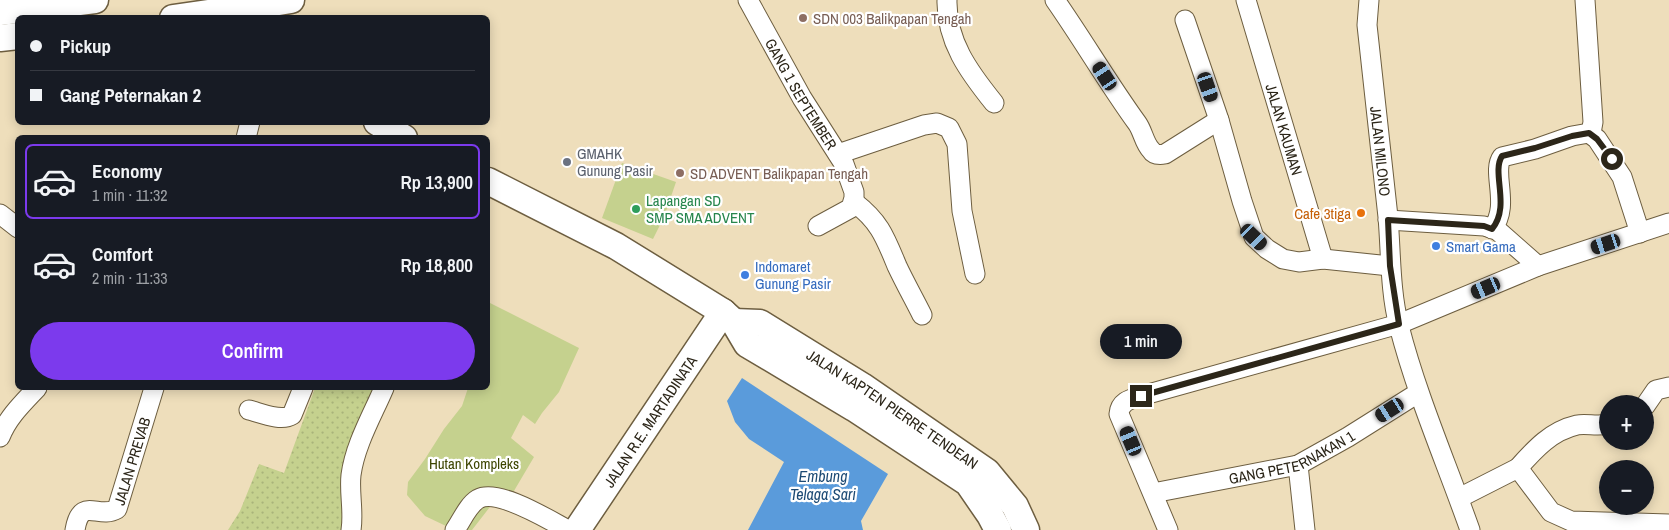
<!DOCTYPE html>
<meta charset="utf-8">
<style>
:root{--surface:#171b24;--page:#242831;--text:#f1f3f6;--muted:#9ea1a6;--line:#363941;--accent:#7c3aed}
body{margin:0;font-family:"Archivo Narrow",sans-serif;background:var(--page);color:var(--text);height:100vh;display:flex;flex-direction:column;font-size:19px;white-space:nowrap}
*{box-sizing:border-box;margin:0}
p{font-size:16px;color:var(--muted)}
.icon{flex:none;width:28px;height:28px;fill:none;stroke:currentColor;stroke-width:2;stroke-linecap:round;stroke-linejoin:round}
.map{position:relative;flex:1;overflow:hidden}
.sheet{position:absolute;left:15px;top:135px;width:475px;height:255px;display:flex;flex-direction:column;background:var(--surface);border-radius:8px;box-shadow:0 2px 12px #0003}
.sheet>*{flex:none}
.top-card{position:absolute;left:15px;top:15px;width:475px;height:110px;border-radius:8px;box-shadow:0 2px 12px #0003;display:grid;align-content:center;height:110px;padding:0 15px;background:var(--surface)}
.tools{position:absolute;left:1599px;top:395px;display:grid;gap:10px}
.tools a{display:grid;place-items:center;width:55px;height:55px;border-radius:50%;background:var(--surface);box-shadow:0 2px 12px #0003;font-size:25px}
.end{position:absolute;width:22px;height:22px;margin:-11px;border:6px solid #2c2619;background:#fff;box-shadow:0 0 0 2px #fff}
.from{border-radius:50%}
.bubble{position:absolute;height:35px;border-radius:18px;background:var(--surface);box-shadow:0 2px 12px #0003;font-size:16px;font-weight:600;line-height:35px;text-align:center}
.car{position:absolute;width:15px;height:30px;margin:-15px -8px;border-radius:6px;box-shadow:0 0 4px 1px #0007;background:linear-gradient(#222 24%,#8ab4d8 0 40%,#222 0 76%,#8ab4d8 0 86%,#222 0)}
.top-card b{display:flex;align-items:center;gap:18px;height:48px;font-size:19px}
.top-card b+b{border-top:1px solid var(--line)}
.top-card i{width:12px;height:12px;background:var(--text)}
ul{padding:9px 0 0;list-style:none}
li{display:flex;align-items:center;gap:15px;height:75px;margin:0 10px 8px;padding:0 5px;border:2px solid transparent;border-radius:8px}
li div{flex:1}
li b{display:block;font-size:19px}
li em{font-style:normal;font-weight:600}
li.active{border-color:var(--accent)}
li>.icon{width:45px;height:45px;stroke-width:1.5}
.button{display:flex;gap:10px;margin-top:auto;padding:10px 15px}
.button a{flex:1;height:58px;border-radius:30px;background:var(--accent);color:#fff;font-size:20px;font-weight:600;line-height:58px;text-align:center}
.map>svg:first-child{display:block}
.grass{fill:url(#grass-dots)}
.green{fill:#c5d18e}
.water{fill:#5a9bdb}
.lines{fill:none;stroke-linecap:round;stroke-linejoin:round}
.street-casing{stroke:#6d5e40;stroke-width:21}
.secondary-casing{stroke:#6d5e40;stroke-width:29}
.street{stroke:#fff;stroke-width:19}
.secondary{stroke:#fff;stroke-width:26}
.route{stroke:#2c2619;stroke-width:6}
.education-dot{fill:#8d6e63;stroke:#fff;stroke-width:2}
.worship-dot{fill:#6b7280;stroke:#fff;stroke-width:2}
.leisure-dot{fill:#2e9e5b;stroke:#fff;stroke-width:2}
.food-dot{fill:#e8710a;stroke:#fff;stroke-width:2}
.shop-dot{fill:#3f7fe0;stroke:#fff;stroke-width:2}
.labels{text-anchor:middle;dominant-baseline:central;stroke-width:4.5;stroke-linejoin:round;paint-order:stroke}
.education-label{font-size:15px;fill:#785e54;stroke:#fff;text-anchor:start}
.street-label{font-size:15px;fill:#2c2619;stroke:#fff}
.worship-label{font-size:15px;fill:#5b616d;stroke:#fff;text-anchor:start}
.leisure-label{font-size:15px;fill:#27864d;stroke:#fff;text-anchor:start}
.food-label{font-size:15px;fill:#c56008;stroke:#fff;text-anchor:end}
.shop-label{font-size:15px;fill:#366cbe;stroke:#fff;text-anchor:start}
.park-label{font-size:15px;fill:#3d4500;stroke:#fff}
.water-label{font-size:16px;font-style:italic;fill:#1c4a74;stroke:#fff}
</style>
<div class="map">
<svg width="1669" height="530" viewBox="0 0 1669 530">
<defs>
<pattern id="grass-dots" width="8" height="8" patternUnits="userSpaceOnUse" patternTransform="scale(1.25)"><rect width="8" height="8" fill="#c5d18e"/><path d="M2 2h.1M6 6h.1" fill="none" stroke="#a9b37a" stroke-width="1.8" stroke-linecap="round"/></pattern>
</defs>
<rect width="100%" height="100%" fill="#eedebb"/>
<path class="grass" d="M315,388h75l-26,67 -15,75h-121l12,-19 19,-47 25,9z"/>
<g class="green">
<path d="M622,163l54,19 -12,35 -11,22 -51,-21z"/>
<path d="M488,302l91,46 -20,44 -17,21 -7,11 -12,-9 -12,23 23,19 -26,44 -15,2 -21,27h-3l-23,-4 -21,-10 -18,-21 1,-13 17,-23 19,-30 18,-23 6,-18h20z"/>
</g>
<path class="water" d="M742,378l146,96 -27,47 2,9h-115l36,-68 -35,-23 -14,-17 -8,-21z"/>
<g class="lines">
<defs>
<g id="street">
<path id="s1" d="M748,0l54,98 42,66 10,28v6l-3,10 -33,18"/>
<path d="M947,0c-1,41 22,72 47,103"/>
<path d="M1055,0c28,40 53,83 82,123 6,8 7,20 14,27 3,5 8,5 14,4l54,-34"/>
<path id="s2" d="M1246,0l77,259"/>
<path id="s3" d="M1369,0l-2,25c7,64 14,128 21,192 3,36 2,74 11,109 18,70 47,136 71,204"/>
<path d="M1585,0l8,122 -2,11"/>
<path d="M1185,20l34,100 23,81 12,36 13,12 16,10 16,3 24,-3 67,7"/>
<path d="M246,138l4,-16"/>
<path d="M838,154l86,-29 13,-2 12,5 8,16 5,67 13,63"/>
<path d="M854,202c26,20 31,35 43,64 8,17 17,33 25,49"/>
<path d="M0,214l18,14"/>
<path d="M1388,220l96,6 13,4 41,36 131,-43"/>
<path d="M1492,229c19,-23 -1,-57 10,-72l33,-8 37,-13 17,-3 8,6 25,38 18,56"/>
<path d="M1645,406l11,-16 13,-3"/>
<path d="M249,410c12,3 32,12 43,5l11,-27"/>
<path d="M0,437c8,-20 22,-33 37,-49"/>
<path d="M1298,465l7,65"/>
<path d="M1518,468c17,-19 33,-37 59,-43 10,-2 20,2 31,-1"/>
<path id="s4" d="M1153,493l145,-28 50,-28 70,-44"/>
<path d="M1459,498l59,-30 33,44 20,9 98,3"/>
<path id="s5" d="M75,530c6,-35 23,-10 42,-21l37,-121"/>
<path d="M351,530c3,-18 -2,-37 0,-55 4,-30 21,-59 33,-87"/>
<path d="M455,530c7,-10 13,-25 23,-31 20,-11 71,21 90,31"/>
<path d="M1168,530l-49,-116c1,-13 12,-15 22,-18l258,-72 139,-58"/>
</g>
<g id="secondary">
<path d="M0,12l95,-12"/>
<path d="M173,18l57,-8 61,-10"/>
<path d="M0,38l18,-2"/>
<path d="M377,122l27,16"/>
<path d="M488,181l128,65 107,66 11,10 13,22 107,64 114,75 22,32 8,15"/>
<path id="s6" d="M734,322l26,1 102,63 125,86 28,34 11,24"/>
<path id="s7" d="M577,530l146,-218"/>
</g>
</defs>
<use href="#street" class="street-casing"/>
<use href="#secondary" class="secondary-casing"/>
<use href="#street" class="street"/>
<use href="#secondary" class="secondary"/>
</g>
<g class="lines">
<path class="route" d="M1141,396l258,-72 -9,-58 -2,-46 96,6 8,3c19,-23 -1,-56 10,-73l33,-8 37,-12 17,-3 8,6 15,20"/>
</g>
<g class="education-dot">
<circle cx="803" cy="18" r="5"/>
<circle cx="680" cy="173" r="5"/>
</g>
<circle class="worship-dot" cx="567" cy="162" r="5"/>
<circle class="leisure-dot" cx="636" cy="209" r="5"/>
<circle class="food-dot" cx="1361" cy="213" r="5"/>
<g class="shop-dot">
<circle cx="1436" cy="246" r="5"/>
<circle cx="745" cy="275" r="5"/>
</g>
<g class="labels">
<g class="education-label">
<text x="813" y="18">SDN 003 Balikpapan Tengah</text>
<text x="690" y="173">SD ADVENT Balikpapan Tengah</text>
</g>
<g class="street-label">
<text stroke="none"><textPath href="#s1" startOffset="108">GANG 1 SEPTEMBER</textPath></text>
<text stroke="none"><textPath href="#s2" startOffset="135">JALAN KAUMAN</textPath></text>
<text stroke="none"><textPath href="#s3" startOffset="152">JALAN MILONO</textPath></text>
<text stroke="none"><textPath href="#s6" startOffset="184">JALAN KAPTEN PIERRE TENDEAN</textPath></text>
<text stroke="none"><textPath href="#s7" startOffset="131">JALAN R.E. MARTADINATA</textPath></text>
<text stroke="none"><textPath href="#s4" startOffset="144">GANG PETERNAKAN 1</textPath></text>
<text stroke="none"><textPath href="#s5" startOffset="105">JALAN PREVAB</textPath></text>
</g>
<g class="worship-label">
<text x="577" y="153">GMAHK<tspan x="577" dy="17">Gunung Pasir</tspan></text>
</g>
<g class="leisure-label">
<text x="646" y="200">Lapangan SD<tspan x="646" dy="17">SMP SMA ADVENT</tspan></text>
</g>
<g class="food-label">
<text x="1351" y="213">Cafe 3tiga</text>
</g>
<g class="shop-label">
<text x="1446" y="246">Smart Gama</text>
<text x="755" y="266">Indomaret<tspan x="755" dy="17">Gunung Pasir</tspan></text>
</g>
<g class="park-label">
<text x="474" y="463">Hutan Kompleks</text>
</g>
<g class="water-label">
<text x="823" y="476">Embung<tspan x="823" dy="18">Telaga Sari</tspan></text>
</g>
</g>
</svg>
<div class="tools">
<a>+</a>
<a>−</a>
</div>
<i class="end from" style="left:1612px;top:159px"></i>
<i class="end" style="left:1141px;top:396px"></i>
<div class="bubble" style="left:1100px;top:324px;width:82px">1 min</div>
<i class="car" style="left:1105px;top:76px;rotate:327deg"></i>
<i class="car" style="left:1208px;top:87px;rotate:161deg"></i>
<i class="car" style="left:1254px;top:237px;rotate:134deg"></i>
<i class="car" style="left:1606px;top:244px;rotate:252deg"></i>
<i class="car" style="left:1486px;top:288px;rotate:247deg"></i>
<i class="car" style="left:1390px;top:410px;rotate:238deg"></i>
<i class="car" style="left:1131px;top:441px;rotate:337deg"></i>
<div class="top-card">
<b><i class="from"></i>Pickup</b>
<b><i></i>Gang Peternakan 2</b>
</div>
<section class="sheet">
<ul>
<li class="active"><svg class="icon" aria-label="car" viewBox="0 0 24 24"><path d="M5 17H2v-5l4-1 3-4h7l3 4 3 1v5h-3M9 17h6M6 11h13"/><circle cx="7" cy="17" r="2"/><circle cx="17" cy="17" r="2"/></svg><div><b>Economy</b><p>1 min · 11:32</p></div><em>Rp 13,900</em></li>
<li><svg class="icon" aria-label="car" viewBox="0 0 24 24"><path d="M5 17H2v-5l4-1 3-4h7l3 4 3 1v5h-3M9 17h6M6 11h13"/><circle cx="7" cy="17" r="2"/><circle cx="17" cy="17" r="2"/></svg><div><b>Comfort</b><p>2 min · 11:33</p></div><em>Rp 18,800</em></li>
</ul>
<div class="button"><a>Confirm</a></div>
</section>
</div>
